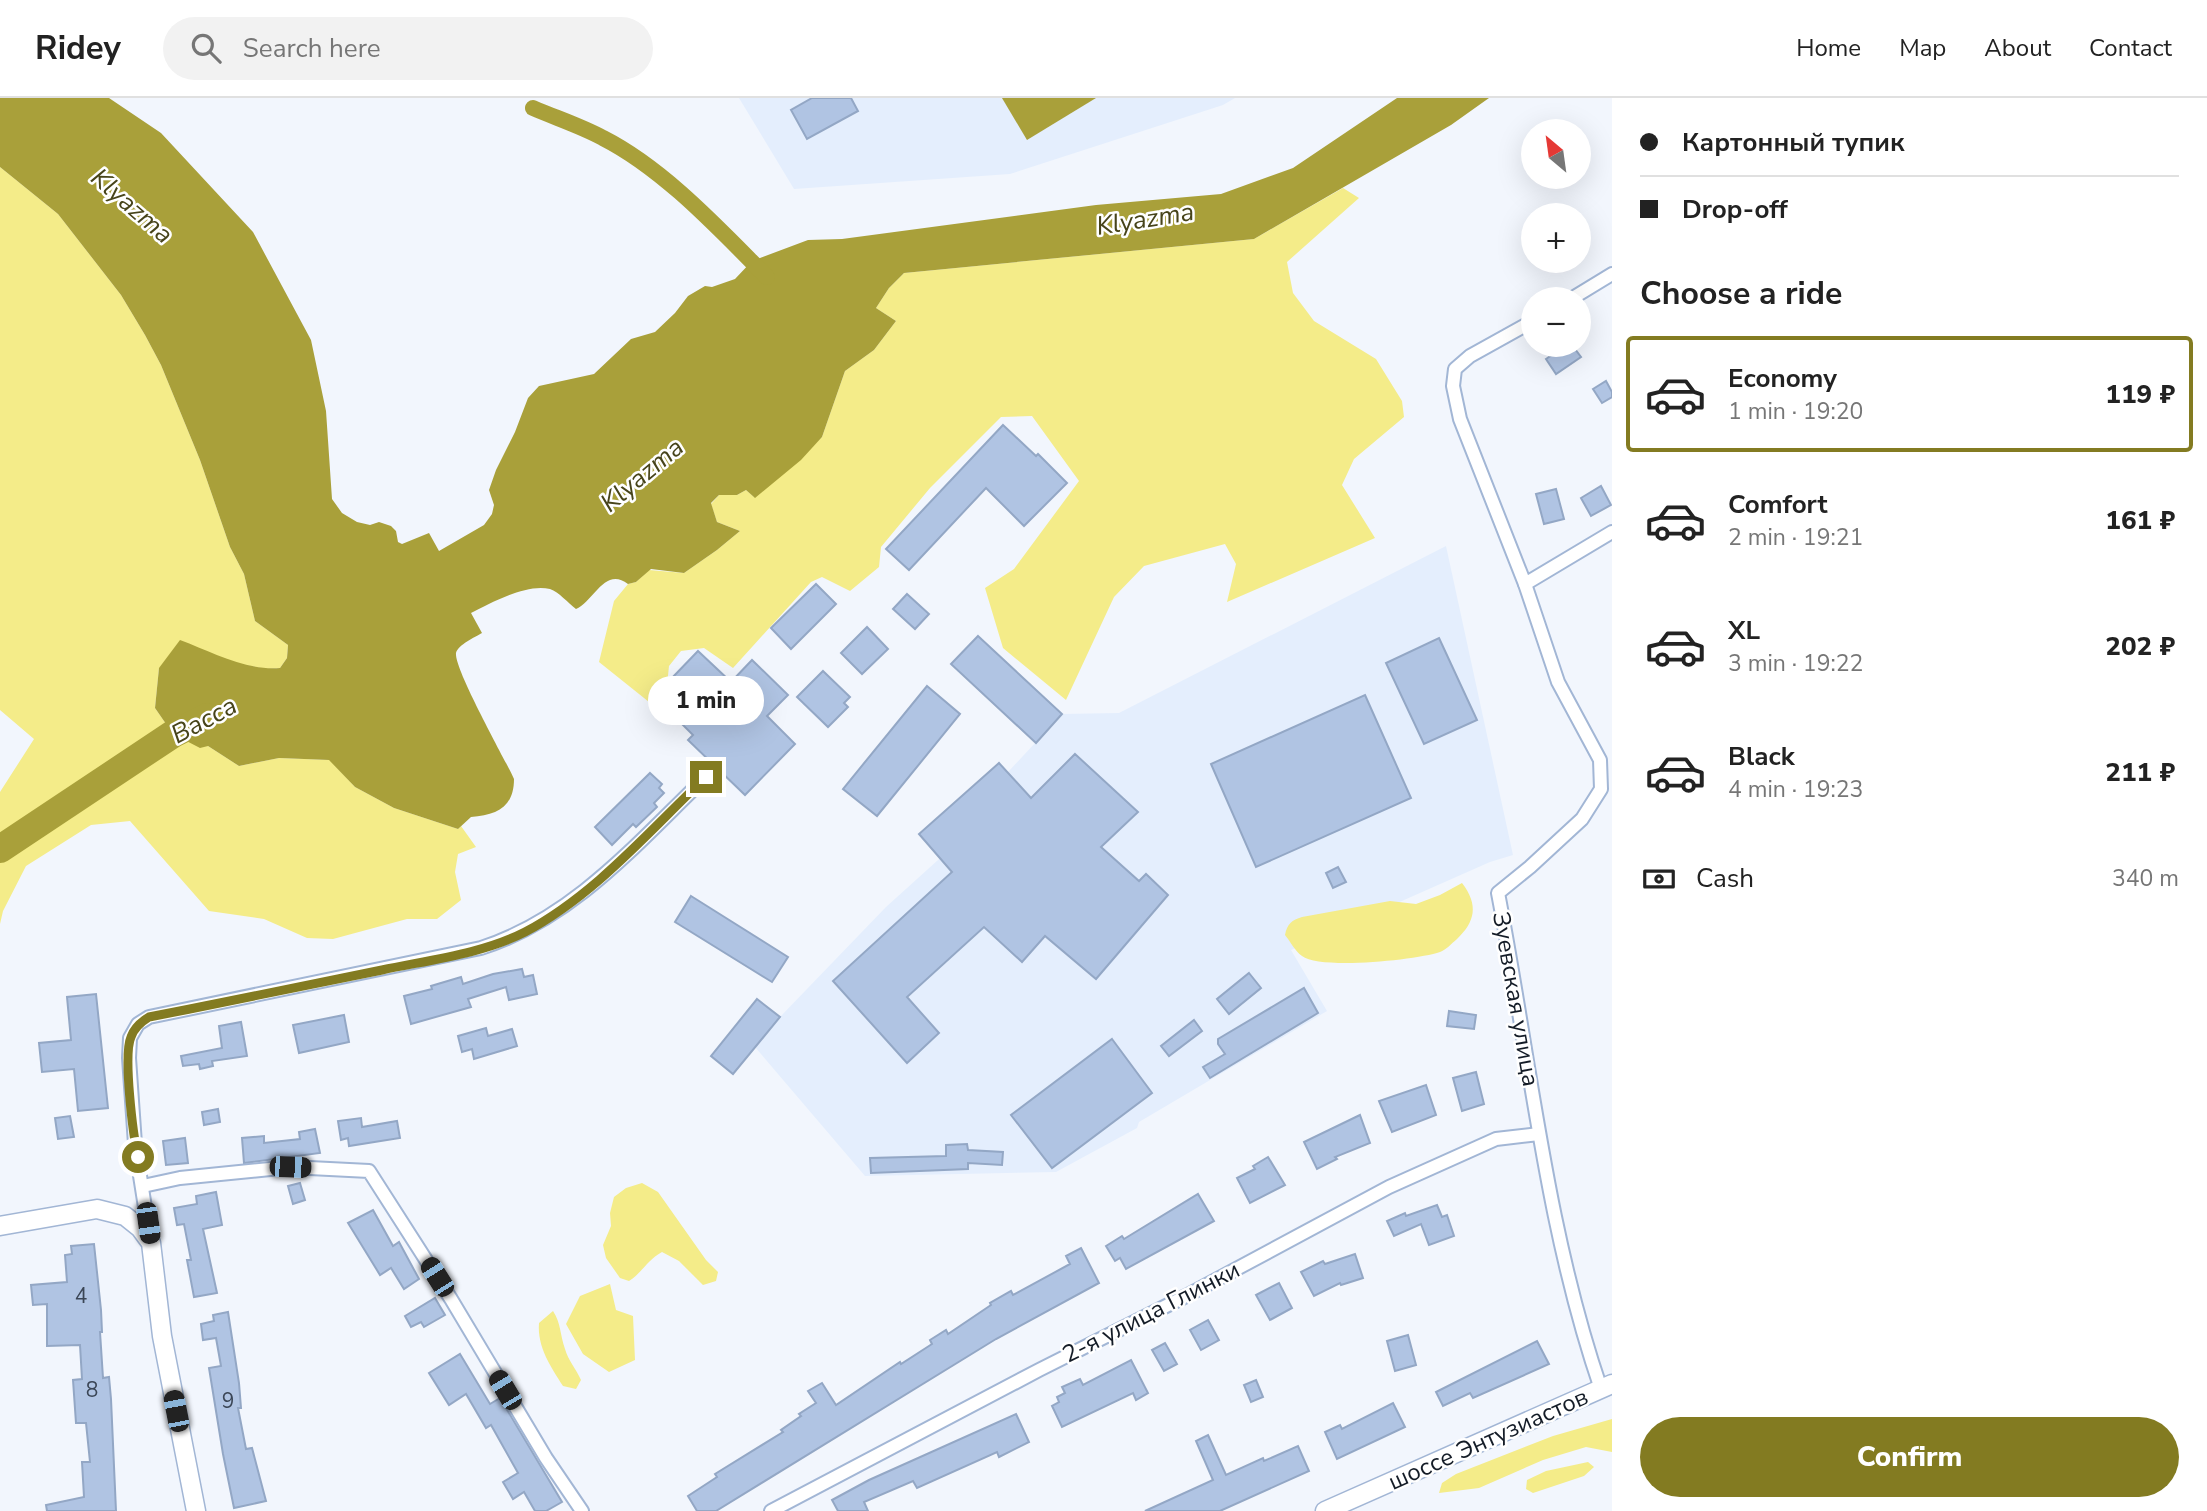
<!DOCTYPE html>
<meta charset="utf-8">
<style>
:root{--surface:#fff;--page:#f2f2f2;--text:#222;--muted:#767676;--line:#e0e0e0;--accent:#837b21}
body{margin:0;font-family:"Nunito Sans",sans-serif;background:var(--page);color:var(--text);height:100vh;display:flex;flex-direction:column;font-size:26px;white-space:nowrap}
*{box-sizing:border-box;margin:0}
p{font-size:23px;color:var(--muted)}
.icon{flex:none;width:38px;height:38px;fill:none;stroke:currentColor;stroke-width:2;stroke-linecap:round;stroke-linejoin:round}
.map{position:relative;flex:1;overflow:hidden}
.details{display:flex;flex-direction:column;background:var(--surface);width:595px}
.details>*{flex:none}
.guide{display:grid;align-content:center;height:154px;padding:0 28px;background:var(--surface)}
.needle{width:46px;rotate:331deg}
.controls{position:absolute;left:1521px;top:21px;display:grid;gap:14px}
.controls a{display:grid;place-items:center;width:70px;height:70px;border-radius:50%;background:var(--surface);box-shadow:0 7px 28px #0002;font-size:35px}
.end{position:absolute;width:32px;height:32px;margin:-16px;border:9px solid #837b21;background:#fff;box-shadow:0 0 0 4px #fff}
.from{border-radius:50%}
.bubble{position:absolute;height:49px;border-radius:24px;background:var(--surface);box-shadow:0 7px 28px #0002;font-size:23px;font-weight:800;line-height:49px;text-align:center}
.car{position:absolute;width:21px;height:42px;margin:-21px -10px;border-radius:9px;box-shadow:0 0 5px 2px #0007;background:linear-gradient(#222 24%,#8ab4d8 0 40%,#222 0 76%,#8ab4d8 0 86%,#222 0)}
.guide b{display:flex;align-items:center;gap:24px;height:66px;font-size:26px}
.guide b+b{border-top:2px solid var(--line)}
.guide i{width:18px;height:18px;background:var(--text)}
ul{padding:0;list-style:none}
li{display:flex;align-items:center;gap:21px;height:116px;margin:0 14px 10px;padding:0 14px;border:4px solid transparent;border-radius:7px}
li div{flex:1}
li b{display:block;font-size:26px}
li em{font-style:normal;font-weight:800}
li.current{border-color:var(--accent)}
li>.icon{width:63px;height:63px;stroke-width:1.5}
h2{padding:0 28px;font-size:32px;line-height:84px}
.pay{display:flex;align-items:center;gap:18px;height:77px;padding:0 28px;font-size:26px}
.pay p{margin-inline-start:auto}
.primary-button{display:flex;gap:14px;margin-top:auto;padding:14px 28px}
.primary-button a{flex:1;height:80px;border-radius:42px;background:var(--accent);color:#fff;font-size:28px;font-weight:800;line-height:80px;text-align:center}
header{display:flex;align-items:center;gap:42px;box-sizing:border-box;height:98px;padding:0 35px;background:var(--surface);border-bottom:2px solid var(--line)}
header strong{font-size:33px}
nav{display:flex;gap:38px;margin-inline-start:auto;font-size:24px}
.search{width:490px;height:63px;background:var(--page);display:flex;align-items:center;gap:18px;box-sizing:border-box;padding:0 24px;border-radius:38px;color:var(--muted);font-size:26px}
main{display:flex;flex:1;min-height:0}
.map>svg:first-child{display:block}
.built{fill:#e4eefd}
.green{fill:#f4ec89}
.water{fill:#a9a03a}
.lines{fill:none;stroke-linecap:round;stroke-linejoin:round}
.canal{stroke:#a9a03a;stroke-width:16}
.river{stroke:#a9a03a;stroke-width:28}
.building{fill:#b0c4e3;stroke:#93a7c5;stroke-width:2}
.street-casing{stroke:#a2b6d5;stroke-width:16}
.secondary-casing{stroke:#a2b6d5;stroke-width:21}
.street{stroke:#fff;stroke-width:12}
.secondary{stroke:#fff;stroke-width:18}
.route{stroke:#837b21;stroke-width:9}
.labels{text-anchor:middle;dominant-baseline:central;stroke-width:5;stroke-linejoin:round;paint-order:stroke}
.number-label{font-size:21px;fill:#3b4656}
.street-label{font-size:24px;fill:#141c27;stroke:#fff}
.water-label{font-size:26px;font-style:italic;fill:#47441a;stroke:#fff}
</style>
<header>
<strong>Ridey</strong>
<div class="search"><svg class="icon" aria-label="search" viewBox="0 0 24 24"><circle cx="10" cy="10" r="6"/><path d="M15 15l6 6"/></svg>Search here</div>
<nav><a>Home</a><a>Map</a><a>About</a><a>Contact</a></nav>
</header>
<main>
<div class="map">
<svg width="1612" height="1413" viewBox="0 0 1612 1413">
<rect width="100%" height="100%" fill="#f2f6fd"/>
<g class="built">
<path d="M739,0h496l-12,7 -213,69 -216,15z"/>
<path d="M1446,448l67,309 -23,7 -199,88 36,61 -188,111 -2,6 -81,44 -191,4 -110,-129 25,-30 106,-110 134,-121 -12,-14 54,-58 57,-1z"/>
</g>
<g class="green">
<path d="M0,69l58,47 63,81 24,40 16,30 39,95 30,87 14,27 11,47 33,24 -1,13 -7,10 -14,1 -21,-4 -86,3 -4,40 18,26 35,12 31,20 40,-8 51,2 25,27 39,21 64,21 3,-3 15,21 -18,7 -3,18 6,28 -24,19h-30l-74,20 -26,-1 -43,-19 -55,-8 -79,-90 -39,4 -65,41 -23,45 -3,13v-132l34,-53 -34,-29z"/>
<path d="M1343,90l16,10 -72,64 6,31 21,28 62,38 26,42 2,16 -50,42 -12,26 33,53 -148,64 9,-38 -11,-20 -81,22 -30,31 -48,103 -63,-52 -18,-60 29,-19 65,-88 -47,-65 -31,1 -71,71 -49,59 -2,20 -29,24 -28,-14 -11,5 -78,86 -29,-20 -23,3 -12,15 -5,48 -65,-52 15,-61 14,-17 8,-2 13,-12 35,3 33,-23 23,-19 -23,-9 -6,-18 8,-9h18l9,-5 8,7 68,-60 23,-66 29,-21 22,-29 -20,-13 13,-20 15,-15 350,-34z"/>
<path d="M1462,785c17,22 13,39 -5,56 -6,5 -11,11 -17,13 -23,8 -120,18 -138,4 -7,-5 -12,-15 -17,-21 2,-11 7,-15 17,-18l88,-16 26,3 24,-9z"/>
<path d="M642,1085l16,9 48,68 12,12 -2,9 -13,4 -24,-24 -17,-9c-15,8 -19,20 -33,29l-9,-3 -14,-20 -3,-13 8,-19 -1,-13 4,-16 12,-9z"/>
<path d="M610,1186l6,26 17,6 2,44 -26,12 -26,-18 -17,-30 14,-28z"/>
<path d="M553,1213c8,12 7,24 12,38 3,11 11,20 16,31l-5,9 -13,-3c-12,-19 -26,-39 -24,-63z"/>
<path d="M1612,1321v33l-26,-5 -43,13 -64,28 -40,5 3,-10 14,-9 97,-38z"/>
<path d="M1588,1364l6,5 -10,9 -51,17 -7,-4 1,-9 19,-9z"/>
</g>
<g class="water">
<path d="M0,0h109l52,35 92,99 58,108 15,71 6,88 10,14 15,9 13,3 9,-3 12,4 5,5 2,11 4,2 27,-11 10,18 45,-26 8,-11 2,-9 -5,-15 7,-20 19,-38 13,-34 11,-12 55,-12 37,-35 24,-7 20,-19 13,-17 17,-10 7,1 23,-8 17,-18 56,-21 34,-1 254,-34 125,-11 72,-26 104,-70h92l-38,27 -197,114 -350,34 -15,15 -13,20 20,13 -22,29 -29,21 -23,66 -21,23 -46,38 -9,-8 -9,5h-18l-8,8 6,19 23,9 -23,19 -33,23 -33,-4 -15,13 -8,2c-23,-18 -34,17 -52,25 -8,-6 -17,-17 -26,-20 -23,-6 -59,14 -79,24l11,20c-7,4 -24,12 -26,20 -2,16 48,104 58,126 0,28 -17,36 -43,38l-13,12 -64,-21 -39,-21 -26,-27 -50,-2 -40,8 -31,-20 -8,2 -27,-14 -18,-26 4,-40 21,-28c32,12 66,31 100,28l7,-10 1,-13 -33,-24 -11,-47 -14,-27 -30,-87 -39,-95 -16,-30 -24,-40 -63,-81 -58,-47z"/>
<path d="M1002,0h94l-69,42z"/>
</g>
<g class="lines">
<path class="canal" d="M533,10c23,10 48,18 70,30 61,31 116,91 164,139"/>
<path class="river" d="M0,751l173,-115 34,-17"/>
</g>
<g class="building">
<path d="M812,0h39l7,13 -51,28 -16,-29z"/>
<path d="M1567,247h5l9,12 -25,17 -10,-15z"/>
<path d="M1606,283l6,11v5l-10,6 -9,-14z"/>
<path d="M1003,327l33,31 2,-2 29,29 -43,43 -38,-38 -77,82 -23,-21z"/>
<path d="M1601,388l10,19 -20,11 -10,-18z"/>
<path d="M1556,391l8,30 -20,5 -8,-30z"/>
<path d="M816,486l20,20 -45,45 -20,-21z"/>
<path d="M907,496l22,20 -14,15 -22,-20z"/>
<path d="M867,529l21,22 -26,25 -21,-21z"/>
<path d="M978,538l84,78 -26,29 -85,-79z"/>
<path d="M1439,540l38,82 -53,24 -38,-81z"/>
<path d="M698,553l33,31 21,-22 36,35 -21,21 28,28 -50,51 -57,-55 5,-5 -17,-17 16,-17 -22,-21z"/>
<path d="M823,573l27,26 -6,6 4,4 -20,20 -31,-30z"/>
<path d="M927,588l33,28 -83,102 -34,-27z"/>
<path d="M1365,597l46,103 -155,69 -45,-103z"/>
<path d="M1075,656l63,58 -37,35 38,34 7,-7 22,21 -72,84 -51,-43 -23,26 -38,-35 -77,70 32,36 -32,30 -74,-82 119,-109 -33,-38 80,-71 32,35z"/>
<path d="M650,675l12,11 -3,4 5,5 -10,10 3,4 -21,20 -3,-3 -21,21 -17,-18z"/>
<path d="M1338,769l8,15 -13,6 -7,-15z"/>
<path d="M691,798l97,61 -16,25 -97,-60z"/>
<path d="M522,871l2,8 9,-2 4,19 -28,6 -3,-13 -38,12 3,8 -60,17 -7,-28 28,-7 -1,-3 30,-9 2,7 30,-10z"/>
<path d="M1249,875l12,15 -32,26 -12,-15z"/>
<path d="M1304,890l14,25 -108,65 -7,-11 22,-13 -7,-10v-5z"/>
<path d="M96,896l12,114 -30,3 -4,-42 -32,3 -3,-29 32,-3 -4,-43z"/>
<path d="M757,901l23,18 -47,57 -22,-18z"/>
<path d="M1449,913l27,4 -2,14 -27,-3z"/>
<path d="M344,917l5,27 -50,11 -6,-28z"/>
<path d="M1194,922l8,11 -33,25 -8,-10z"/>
<path d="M241,924l6,34 -35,5 1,5 -13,3 -1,-5 -16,2 -2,-10 41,-8 -3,-22z"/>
<path d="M486,930l2,8 24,-7 5,17 -43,13 -2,-10 -10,3 -4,-16z"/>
<path d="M1112,941l40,54 -100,75 -41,-53z"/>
<path d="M1476,974l8,32 -22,7 -9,-33z"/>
<path d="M1426,987l10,30 -44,17 -13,-31z"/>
<path d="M218,1011l2,13 -16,3 -2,-13z"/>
<path d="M1360,1017l10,28 -35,14 2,2 -20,10 -13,-27z"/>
<path d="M70,1018l4,21 -16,2 -3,-21z"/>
<path d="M361,1020l1,9 35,-6 3,17 -51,8 -1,-8 -7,2 -3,-19z"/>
<path d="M315,1031l5,24 -76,10 -2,-25 22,-2v7l36,-4 -1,-7z"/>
<path d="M185,1040l3,25 -22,2 -3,-24z"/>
<path d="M967,1046l1,6 35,2 -1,13 -34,-2v6l-97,4 -1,-15 76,-2v-11z"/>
<path d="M1268,1059l17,28 -35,18 -13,-25 18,-9 -2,-3z"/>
<path d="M300,1085l5,17 -12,4 -5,-18z"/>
<path d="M216,1094l6,33 -19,4 14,64 -23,4 -7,-37h4l-7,-36 -7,1 -3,-17 23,-4 -1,-8z"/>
<path d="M1198,1096l16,27 -88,48 -6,-11 -5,3 -9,-15 16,-10 2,3z"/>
<path d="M1437,1107l5,12 5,-2 7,21 -25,9 -8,-21 -27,12 -7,-15 18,-8 1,3z"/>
<path d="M373,1112l20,36 6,-4 20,37 -15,10 -13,-21 -11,7 -32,-52z"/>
<path d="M94,1146l7,66 1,22h-2l3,46 6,-1 2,22 5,112h-69l-1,-6 38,-8 -2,-35h8l-4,-39h-10l-3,-43 9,-1 -2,-34 -33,1v-42l-14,1 -2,-20 36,-3 -2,-27 7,-1 -1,-8z"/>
<path d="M1081,1150l18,35 -103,56 -280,172h-19l-9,-15 29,-19 -2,-3 68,-42 -2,-2 20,-14 -2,-2 17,-11 -8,-12 14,-8 14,22 64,-43 1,2 31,-20 -2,-4 16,-10 2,4 43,-29 -1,-2 21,-12 2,4 57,-31 -4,-8z"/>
<path d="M1355,1156l8,24 -22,7 -1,-2 -26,13 -13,-24 22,-11 2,3z"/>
<path d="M1279,1185l13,25 -22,12 -14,-25z"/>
<path d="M435,1200l10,17 -21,12 -3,-5 -10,5 -6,-11z"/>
<path d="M228,1214l11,71 2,25h-3l8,41 6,-1 14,53 -32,7 -11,-54 -14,-86 12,-2 -5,-28 -13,2 -2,-16 13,-3 -1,-6z"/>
<path d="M1208,1222l11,20 -18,10 -11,-20z"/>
<path d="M1408,1237l8,30 -21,6 -8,-30z"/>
<path d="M1537,1243l12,23 -76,34 -3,-5 -27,13 -7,-14z"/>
<path d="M1165,1245l12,21 -13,7 -12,-21z"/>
<path d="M460,1256l30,50 10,-6 62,104 -16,9h-11l-11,-19 -11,7 -10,-17 15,-9 -27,-48 -5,3 -20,-34 -17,11 -20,-32z"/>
<path d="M1131,1262l17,33 -12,7 -3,-7 -71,34 -10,-21 7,-4 -2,-5 8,-4 -3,-6 18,-8 3,6z"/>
<path d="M1256,1282l7,17 -12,5 -7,-17z"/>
<path d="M1393,1305l12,24 -68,32 -12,-27 15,-7 2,4z"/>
<path d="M1016,1316l13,28 -30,15 -2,-5 -80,36 -4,-7 -49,21 4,9h-30l-6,-11 37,-20z"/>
<path d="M1208,1337l18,40 37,-17 1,3 34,-15 11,25 -89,40h-75l68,-31 -17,-39z"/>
</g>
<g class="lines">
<defs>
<g id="street">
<path d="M1571,201l41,-25"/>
<path d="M1533,223l-63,35 -15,13 -2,17 7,33 65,165 33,98 42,78 1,29 -19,30 -52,48 -32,26c32,165 48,336 103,496"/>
<path d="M1525,486l87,-52"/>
<path d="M143,1088l37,-8 110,-11 79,4 82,128 95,159 36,53"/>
<path d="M150,1141l-15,-95 -6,-86 1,-20 8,-14 11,-7 332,-69c93,-30 156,-105 225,-171"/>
<path d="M771,1413l268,-141 147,-74 203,-109 107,-48 43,-5"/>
</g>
<g id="secondary">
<path d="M0,1128l97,-17 28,7 15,12 11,15 11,93 34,175"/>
<path d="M1325,1413l287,-127"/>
</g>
</defs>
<use href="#street" class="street-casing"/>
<use href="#secondary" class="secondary-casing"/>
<use href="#street" class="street"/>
<use href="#secondary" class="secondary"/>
</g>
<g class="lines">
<path class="route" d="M138,1059c-5,-22 -15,-102 -7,-120 3,-9 10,-15 18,-20 78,-15 156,-31 233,-47 47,-10 100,-16 143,-38 70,-37 124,-101 181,-155"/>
</g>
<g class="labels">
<g class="number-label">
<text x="81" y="1198">4</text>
<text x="92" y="1292">8</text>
<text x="228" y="1303">9</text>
</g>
<g class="street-label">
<text transform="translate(1516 901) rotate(80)">Зуевская улица</text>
<text transform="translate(1151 1214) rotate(-27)">2-я улица Глинки</text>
<text transform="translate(1488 1341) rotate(-24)">шоссе Энтузиастов</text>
</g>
<g class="water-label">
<text transform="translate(132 108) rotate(41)">Klyazma</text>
<text transform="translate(1145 121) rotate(-9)">Klyazma</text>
<text transform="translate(642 377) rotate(-40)">Klyazma</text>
<text transform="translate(204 622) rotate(-28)">Васса</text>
</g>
</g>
</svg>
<div class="controls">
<a><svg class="needle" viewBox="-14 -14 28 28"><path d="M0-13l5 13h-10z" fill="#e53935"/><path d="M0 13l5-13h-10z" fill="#767676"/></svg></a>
<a>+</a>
<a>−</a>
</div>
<i class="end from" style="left:138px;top:1059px"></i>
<i class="end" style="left:706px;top:679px"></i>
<div class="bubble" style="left:648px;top:578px;width:116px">1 min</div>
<i class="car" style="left:290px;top:1069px;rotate:92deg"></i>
<i class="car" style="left:148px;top:1125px;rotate:172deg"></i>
<i class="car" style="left:437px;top:1179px;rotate:328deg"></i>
<i class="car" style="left:505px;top:1292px;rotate:329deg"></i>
<i class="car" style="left:176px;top:1313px;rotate:349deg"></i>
</div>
<section class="details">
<div class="guide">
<b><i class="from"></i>Картонный тупик</b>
<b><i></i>Drop-off</b>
</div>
<h2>Choose a ride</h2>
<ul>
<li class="current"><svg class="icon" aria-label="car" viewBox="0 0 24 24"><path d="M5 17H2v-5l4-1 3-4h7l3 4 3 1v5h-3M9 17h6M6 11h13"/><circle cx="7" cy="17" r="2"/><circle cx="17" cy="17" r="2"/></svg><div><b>Economy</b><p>1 min · 19:20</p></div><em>119 ₽</em></li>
<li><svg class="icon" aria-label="car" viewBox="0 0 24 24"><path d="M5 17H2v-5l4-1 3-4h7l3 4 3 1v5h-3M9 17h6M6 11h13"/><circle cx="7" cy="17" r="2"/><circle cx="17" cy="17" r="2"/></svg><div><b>Comfort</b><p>2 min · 19:21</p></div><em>161 ₽</em></li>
<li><svg class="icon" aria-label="car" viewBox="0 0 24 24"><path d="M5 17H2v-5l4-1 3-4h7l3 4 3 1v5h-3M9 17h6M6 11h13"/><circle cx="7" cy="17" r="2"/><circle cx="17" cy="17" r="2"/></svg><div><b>XL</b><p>3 min · 19:22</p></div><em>202 ₽</em></li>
<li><svg class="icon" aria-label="car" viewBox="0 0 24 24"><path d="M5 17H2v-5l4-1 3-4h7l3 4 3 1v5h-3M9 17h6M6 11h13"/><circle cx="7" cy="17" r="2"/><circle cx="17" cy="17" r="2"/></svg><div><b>Black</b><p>4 min · 19:23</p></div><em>211 ₽</em></li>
</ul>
<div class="pay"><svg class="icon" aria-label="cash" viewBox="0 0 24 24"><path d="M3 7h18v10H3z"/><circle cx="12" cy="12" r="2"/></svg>Cash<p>340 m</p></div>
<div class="primary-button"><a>Confirm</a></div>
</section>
</main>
